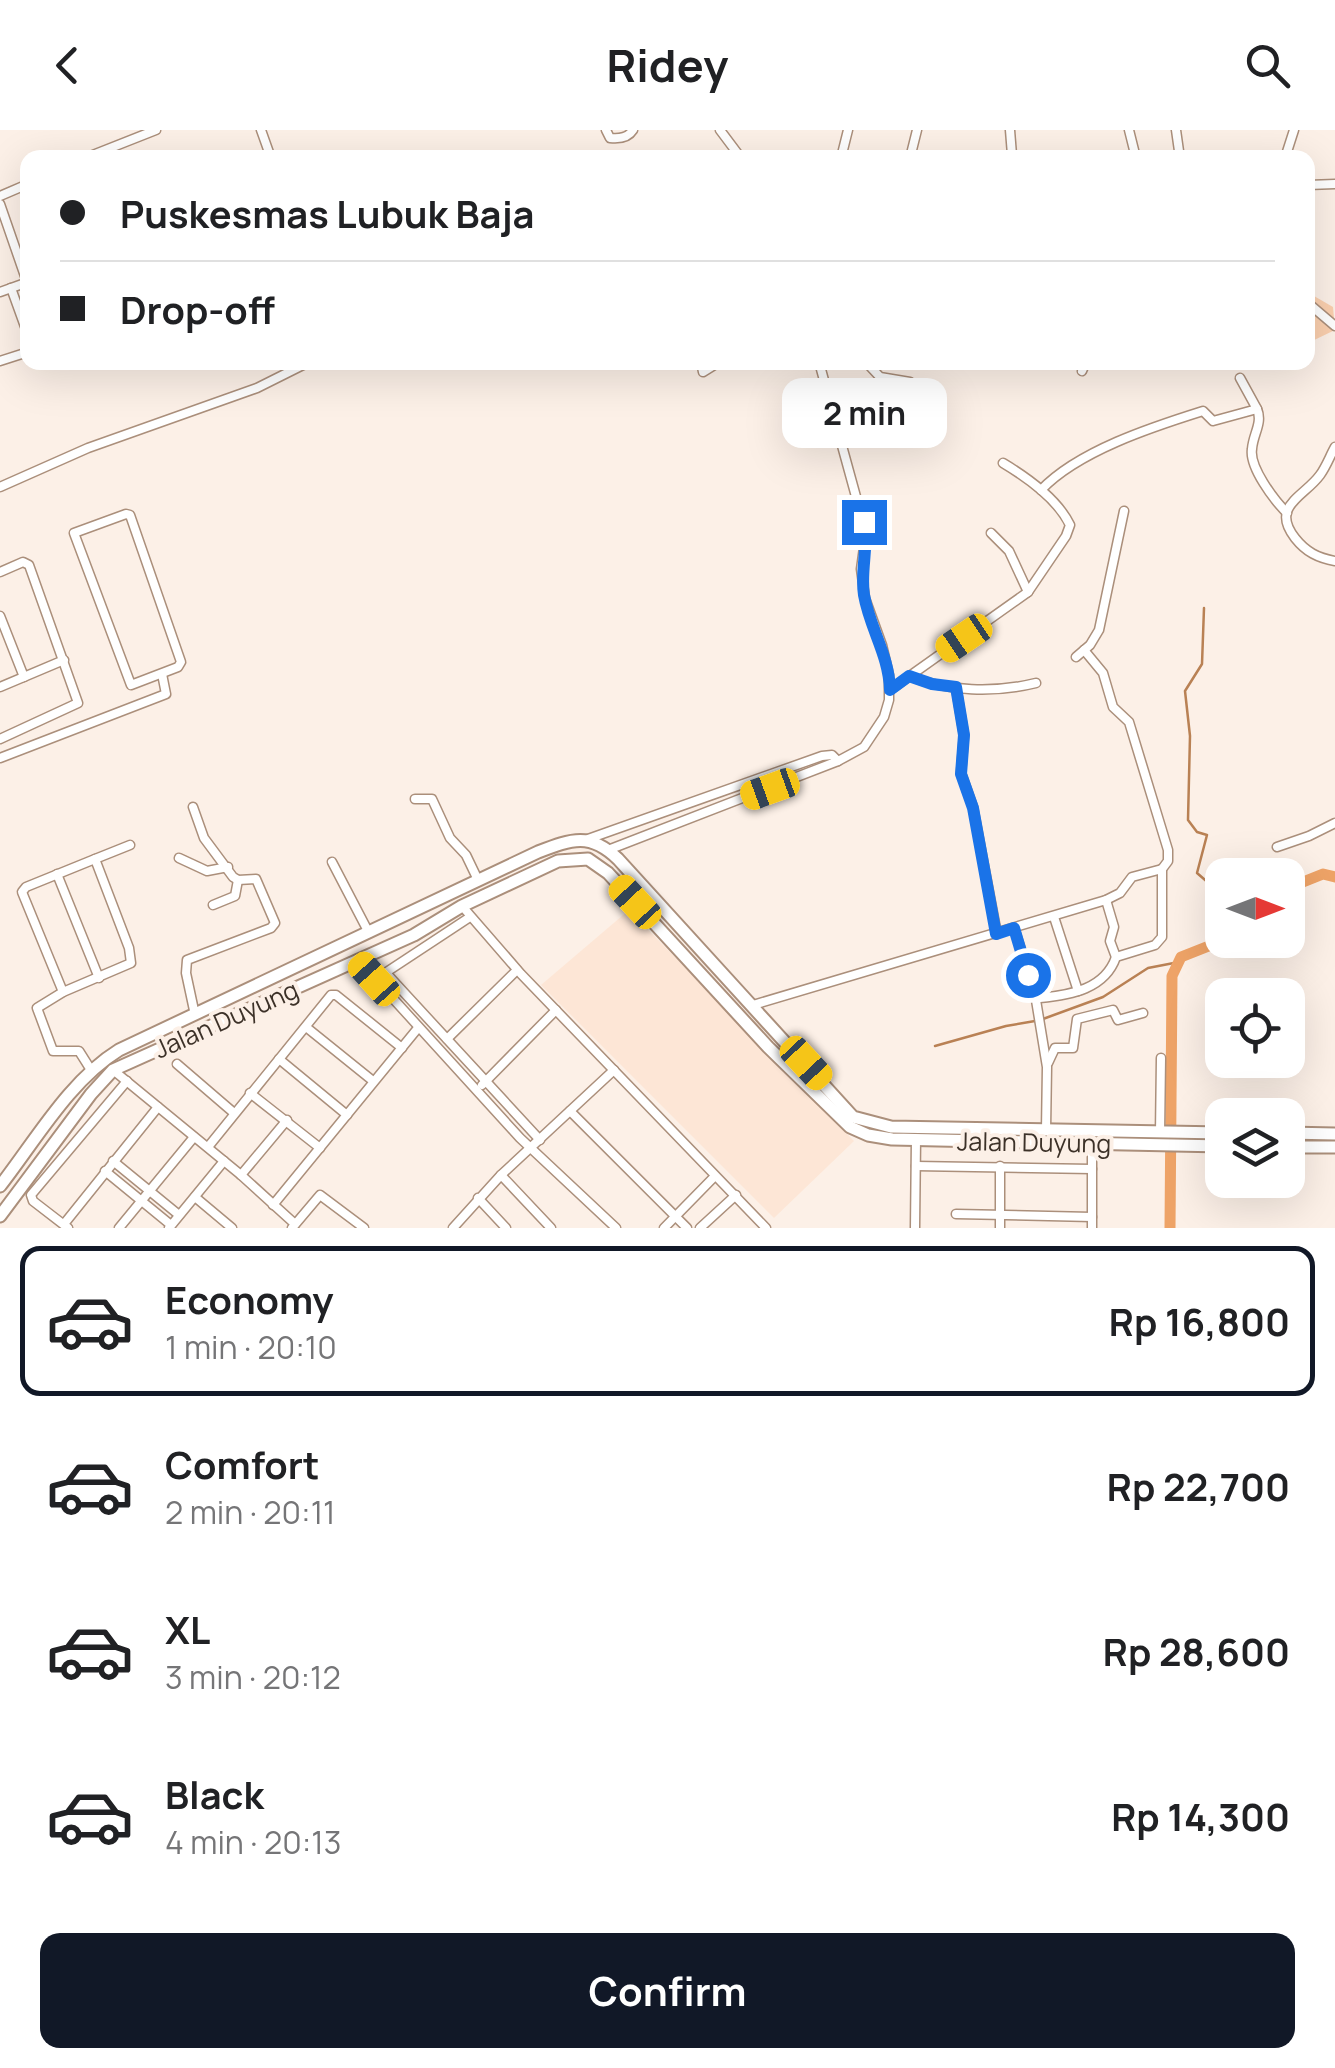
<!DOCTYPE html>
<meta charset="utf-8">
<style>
:root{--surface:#fff;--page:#f2f2f2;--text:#202124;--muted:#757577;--line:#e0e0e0;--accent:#111827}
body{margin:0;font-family:Manrope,sans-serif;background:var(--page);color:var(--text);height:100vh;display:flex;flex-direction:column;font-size:38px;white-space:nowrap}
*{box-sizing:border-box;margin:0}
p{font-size:32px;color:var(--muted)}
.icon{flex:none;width:55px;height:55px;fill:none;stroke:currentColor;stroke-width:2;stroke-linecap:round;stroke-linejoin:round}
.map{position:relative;height:1098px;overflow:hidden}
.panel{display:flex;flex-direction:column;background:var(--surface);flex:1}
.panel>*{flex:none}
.top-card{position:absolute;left:20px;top:20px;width:1295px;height:220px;border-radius:20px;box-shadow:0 10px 40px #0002;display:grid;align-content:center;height:220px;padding:0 40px;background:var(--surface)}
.needle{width:65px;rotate:90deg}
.controls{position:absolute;left:1205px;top:728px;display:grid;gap:20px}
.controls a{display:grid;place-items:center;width:100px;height:100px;border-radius:20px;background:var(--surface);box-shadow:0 10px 40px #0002;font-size:50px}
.end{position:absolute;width:45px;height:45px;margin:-22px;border:12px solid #1a73e8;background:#fff;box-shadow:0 0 0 5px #fff}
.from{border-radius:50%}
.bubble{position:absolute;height:70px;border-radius:20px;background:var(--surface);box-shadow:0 10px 40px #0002;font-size:32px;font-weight:700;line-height:70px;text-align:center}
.car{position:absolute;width:30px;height:60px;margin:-30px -15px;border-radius:12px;box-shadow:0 0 8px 2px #0007;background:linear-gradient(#f5c518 24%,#345 0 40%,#f5c518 0 76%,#345 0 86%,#f5c518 0)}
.top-card b{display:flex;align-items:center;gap:35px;height:95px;font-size:38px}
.top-card b+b{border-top:2px solid var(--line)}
.top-card i{width:25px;height:25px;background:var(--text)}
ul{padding:18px 0 0;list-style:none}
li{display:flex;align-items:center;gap:30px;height:150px;margin:0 20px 15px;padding:0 20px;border:5px solid transparent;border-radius:20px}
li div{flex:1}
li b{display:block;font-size:38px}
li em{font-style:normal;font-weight:700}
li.selected{border-color:var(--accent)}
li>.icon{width:90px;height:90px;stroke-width:1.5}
.button{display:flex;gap:20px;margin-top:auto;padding:20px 40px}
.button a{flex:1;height:115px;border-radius:20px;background:var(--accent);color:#fff;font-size:40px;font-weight:700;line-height:115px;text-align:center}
header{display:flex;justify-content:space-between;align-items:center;height:130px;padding:0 40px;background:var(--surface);font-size:45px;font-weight:700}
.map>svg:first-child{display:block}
.built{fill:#fde6d6}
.green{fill:#facfae}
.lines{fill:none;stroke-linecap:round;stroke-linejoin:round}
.stream{stroke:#b98154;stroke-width:2.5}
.river{stroke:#eea367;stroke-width:11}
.minor-casing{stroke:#ab8f7b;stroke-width:11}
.highway-casing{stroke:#ab8f7b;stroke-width:15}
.minor{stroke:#fff;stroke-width:8}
.highway{stroke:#fff;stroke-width:11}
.route{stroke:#1a73e8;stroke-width:12}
.labels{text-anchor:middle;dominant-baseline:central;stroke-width:8;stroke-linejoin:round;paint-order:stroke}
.street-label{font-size:25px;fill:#3c3128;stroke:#fcf0e7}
</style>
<header><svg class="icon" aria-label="back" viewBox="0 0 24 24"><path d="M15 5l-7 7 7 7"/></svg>Ridey<svg class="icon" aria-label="search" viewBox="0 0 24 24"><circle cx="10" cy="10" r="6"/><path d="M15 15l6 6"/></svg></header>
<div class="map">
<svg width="1335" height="1098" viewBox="0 0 1335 1098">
<rect width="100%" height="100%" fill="#fcf0e7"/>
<path class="built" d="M629,780l225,231 -80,77 -233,-233z"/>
<path class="green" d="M1314,166l19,11 2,23 -27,13v-45z"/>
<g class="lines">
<g class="stream">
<path d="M1204,478l-2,56 -17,27 5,45 -2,84 9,12 10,3 -10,38 22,19 3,12"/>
<path d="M1043,889l60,-22 45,-29 31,-6"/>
<path d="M935,916l71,-20 29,-5"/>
</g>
<g class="river">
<path d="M1288,758l35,-14 12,3"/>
<path d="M1170,1098l2,-252 9,-19 43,-17"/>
</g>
<defs>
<g id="minor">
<path d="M261,0l10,28"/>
<path d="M606,0l4,8c9,1 18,0 23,-8"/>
<path d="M720,0l21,28"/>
<path d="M1010,0l2,25"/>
<path d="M1129,0l7,28"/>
<path d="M1176,0l4,28"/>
<path d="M85,28l71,-28"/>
<path d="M841,28l7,-28"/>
<path d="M910,28l7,-28"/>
<path d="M1285,28l9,-28"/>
<path d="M1308,55l27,-1"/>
<path d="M0,66l28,-12"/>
<path d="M0,74l27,78"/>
<path d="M11,158l17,47"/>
<path d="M0,162l28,-10"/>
<path d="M1308,173l27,23"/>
<path d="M0,231l28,-9"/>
<path d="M701,232l2,10 16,-10"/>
<path d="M866,232l14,15 30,5"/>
<path d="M1082,241l4,-9"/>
<path d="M1257,279c6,14 -4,25 -5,40 -3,18 22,51 35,64"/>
<path d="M1335,317c-5,9 -9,20 -15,28 -16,22 -50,31 -25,63 11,14 23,20 40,23"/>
<path d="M0,357l88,-39 169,-60 52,-26"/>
<path d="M1041,360c37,-39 111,-63 162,-79l10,10 44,-12 -17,-31"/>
<path d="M126,384l4,1 51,147 -3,5 -47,18 -57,-152z"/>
<path d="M991,403l18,18 19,41"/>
<path d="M0,442l23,-10 6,3 49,138 -78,36"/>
<path d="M0,486l24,61"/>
<path d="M1076,527l14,-12 9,-15 25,-119"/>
<path d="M909,546c39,16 86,17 127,7"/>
<path d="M0,557l64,-27"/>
<path d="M956,557l8,48 -3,38 12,34 24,127"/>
<path d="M890,560l138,-98 38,-56 4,-11c-12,-25 -42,-47 -67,-62"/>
<path d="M0,628l166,-64 -4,-20"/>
<path d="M415,669h17l18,39 16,17 12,25"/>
<path d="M193,677l11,31 29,39 5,3 18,-1 19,44 -4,5 -84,32 -1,13 9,42"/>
<path d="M588,709l234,-83 10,-1 6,6"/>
<path d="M1277,717l32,-11 26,-13"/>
<path d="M608,720l230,-89 26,-14 20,-30 5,-17v-25l-7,-30 -17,-47 -4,-29 5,-36 -47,-171"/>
<path d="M179,728l28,13 21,-4"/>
<path d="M332,732l37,71"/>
<path d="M57,744l42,104"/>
<path d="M1106,770l8,27 -4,14 6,16"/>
<path d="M213,775l22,-9 3,-16"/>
<path d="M462,776l59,68 245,254"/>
<path d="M1054,787l24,74"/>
<path d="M1014,798l21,66 12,73 -1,63"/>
<path d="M357,829l163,179 96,90"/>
<path d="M386,843l154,167"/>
<path d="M382,845l88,-58"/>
<path d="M63,862l-41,-100 4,-5 69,-28"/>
<path d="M1035,864l5,4c31,-3 65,-9 76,-41l39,-12 7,-8v-68l6,-8v-11l-39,-128 -16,-15 -10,-34 -19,-23"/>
<path d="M753,875l353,-105 14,-7 12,-16 30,-8"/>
<path d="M306,897l67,54"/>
<path d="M447,909l70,-69"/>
<path d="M279,929l68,56"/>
<path d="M1048,933l7,-15h18l4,-29 36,-9 5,10 25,-7"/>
<path d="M177,934l57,49"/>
<path d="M91,940l-12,-19h-26l-16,-43 26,-16 68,-29 -2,-15 -34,-89 35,-14"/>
<path d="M113,940l128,105 54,49"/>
<path d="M482,955l74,-75"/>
<path d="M250,963l70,55"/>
<path d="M570,981l117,117"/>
<path d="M1160,1003l1,-75"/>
<path d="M1092,1014v84"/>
<path d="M208,1017l123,-152h5l66,53"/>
<path d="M113,1031l66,54"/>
<path d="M916,1036l176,3"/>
<path d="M1000,1036v62"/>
<path d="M105,1041l66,54"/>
<path d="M241,1045l46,-55"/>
<path d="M501,1045l50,53"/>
<path d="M195,1067l37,31"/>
<path d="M478,1068l28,30"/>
<path d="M273,1075l145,-177"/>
<path d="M956,1084l136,3"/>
<path d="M64,1094l94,-117"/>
<path d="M68,1098l-35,-27 -2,-6 96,-114"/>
<path d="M119,1098l75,-91"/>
<path d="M169,1098l55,-67"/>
<path d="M292,1098l28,-33 44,33"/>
<path d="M453,1098l48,-53 113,-105"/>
<path d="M664,1098l51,-52"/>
<path d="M700,1098l36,-33"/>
<path d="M915,1098l1,-89"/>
</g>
<g id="highway">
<path d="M1288,1003l47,1"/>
<path d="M1288,1017h47"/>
<path d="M0,1056c36,-46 69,-105 119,-136l419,-198c34,-13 52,-20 80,7l235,258 38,10 331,6"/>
<path d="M0,1086l91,-122 22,-24 301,-135 48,-29 96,-45 30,-2 20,14 160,174 82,80 18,8 24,4 330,7"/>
</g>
</defs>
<use href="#minor" class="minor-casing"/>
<use href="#highway" class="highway-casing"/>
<use href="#minor" class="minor"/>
<use href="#highway" class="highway"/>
</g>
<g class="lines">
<path class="route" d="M864,392c5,24 -4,49 0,73 6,34 25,60 26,95l19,-14 23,8 24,3 8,48 -3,39 12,34 23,126 18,-6 14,47"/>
</g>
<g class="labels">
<g class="street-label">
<text transform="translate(226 889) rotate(-24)">Jalan Duyung</text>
<text transform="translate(1034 1012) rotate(1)">Jalan Duyung</text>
</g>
</g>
</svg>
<div class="controls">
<a><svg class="needle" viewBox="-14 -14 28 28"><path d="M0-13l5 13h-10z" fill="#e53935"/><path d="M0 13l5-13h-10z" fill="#757577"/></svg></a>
<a><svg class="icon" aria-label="locate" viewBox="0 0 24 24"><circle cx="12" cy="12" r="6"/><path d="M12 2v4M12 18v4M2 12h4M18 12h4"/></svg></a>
<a><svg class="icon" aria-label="layers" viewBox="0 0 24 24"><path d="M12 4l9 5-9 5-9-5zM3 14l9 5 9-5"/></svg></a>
</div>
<i class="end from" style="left:1028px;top:845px"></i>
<i class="end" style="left:864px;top:392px"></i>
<div class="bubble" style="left:782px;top:248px;width:165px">2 min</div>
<i class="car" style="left:964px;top:508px;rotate:236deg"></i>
<i class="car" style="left:770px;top:659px;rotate:250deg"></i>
<i class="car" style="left:635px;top:772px;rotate:317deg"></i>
<i class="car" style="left:374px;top:849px;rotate:318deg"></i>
<i class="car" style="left:806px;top:933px;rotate:137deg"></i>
<div class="top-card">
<b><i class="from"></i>Puskesmas Lubuk Baja</b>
<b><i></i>Drop-off</b>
</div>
</div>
<section class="panel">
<ul>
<li class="selected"><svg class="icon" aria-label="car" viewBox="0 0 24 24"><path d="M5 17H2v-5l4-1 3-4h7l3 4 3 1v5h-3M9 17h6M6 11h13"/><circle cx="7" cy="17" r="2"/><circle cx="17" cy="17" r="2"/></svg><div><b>Economy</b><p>1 min · 20:10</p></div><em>Rp 16,800</em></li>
<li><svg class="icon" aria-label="car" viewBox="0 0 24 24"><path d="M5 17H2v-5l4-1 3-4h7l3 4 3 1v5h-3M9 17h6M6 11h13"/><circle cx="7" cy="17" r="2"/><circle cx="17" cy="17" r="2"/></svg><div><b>Comfort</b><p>2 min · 20:11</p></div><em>Rp 22,700</em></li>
<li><svg class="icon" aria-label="car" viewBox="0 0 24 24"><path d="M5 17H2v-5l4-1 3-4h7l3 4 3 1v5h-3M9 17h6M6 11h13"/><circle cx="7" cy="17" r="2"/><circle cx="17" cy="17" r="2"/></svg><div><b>XL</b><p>3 min · 20:12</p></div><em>Rp 28,600</em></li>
<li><svg class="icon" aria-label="car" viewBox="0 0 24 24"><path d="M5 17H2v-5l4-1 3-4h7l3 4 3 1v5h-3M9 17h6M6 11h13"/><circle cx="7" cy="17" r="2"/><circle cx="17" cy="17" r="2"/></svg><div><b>Black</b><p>4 min · 20:13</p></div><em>Rp 14,300</em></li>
</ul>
<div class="button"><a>Confirm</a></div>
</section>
